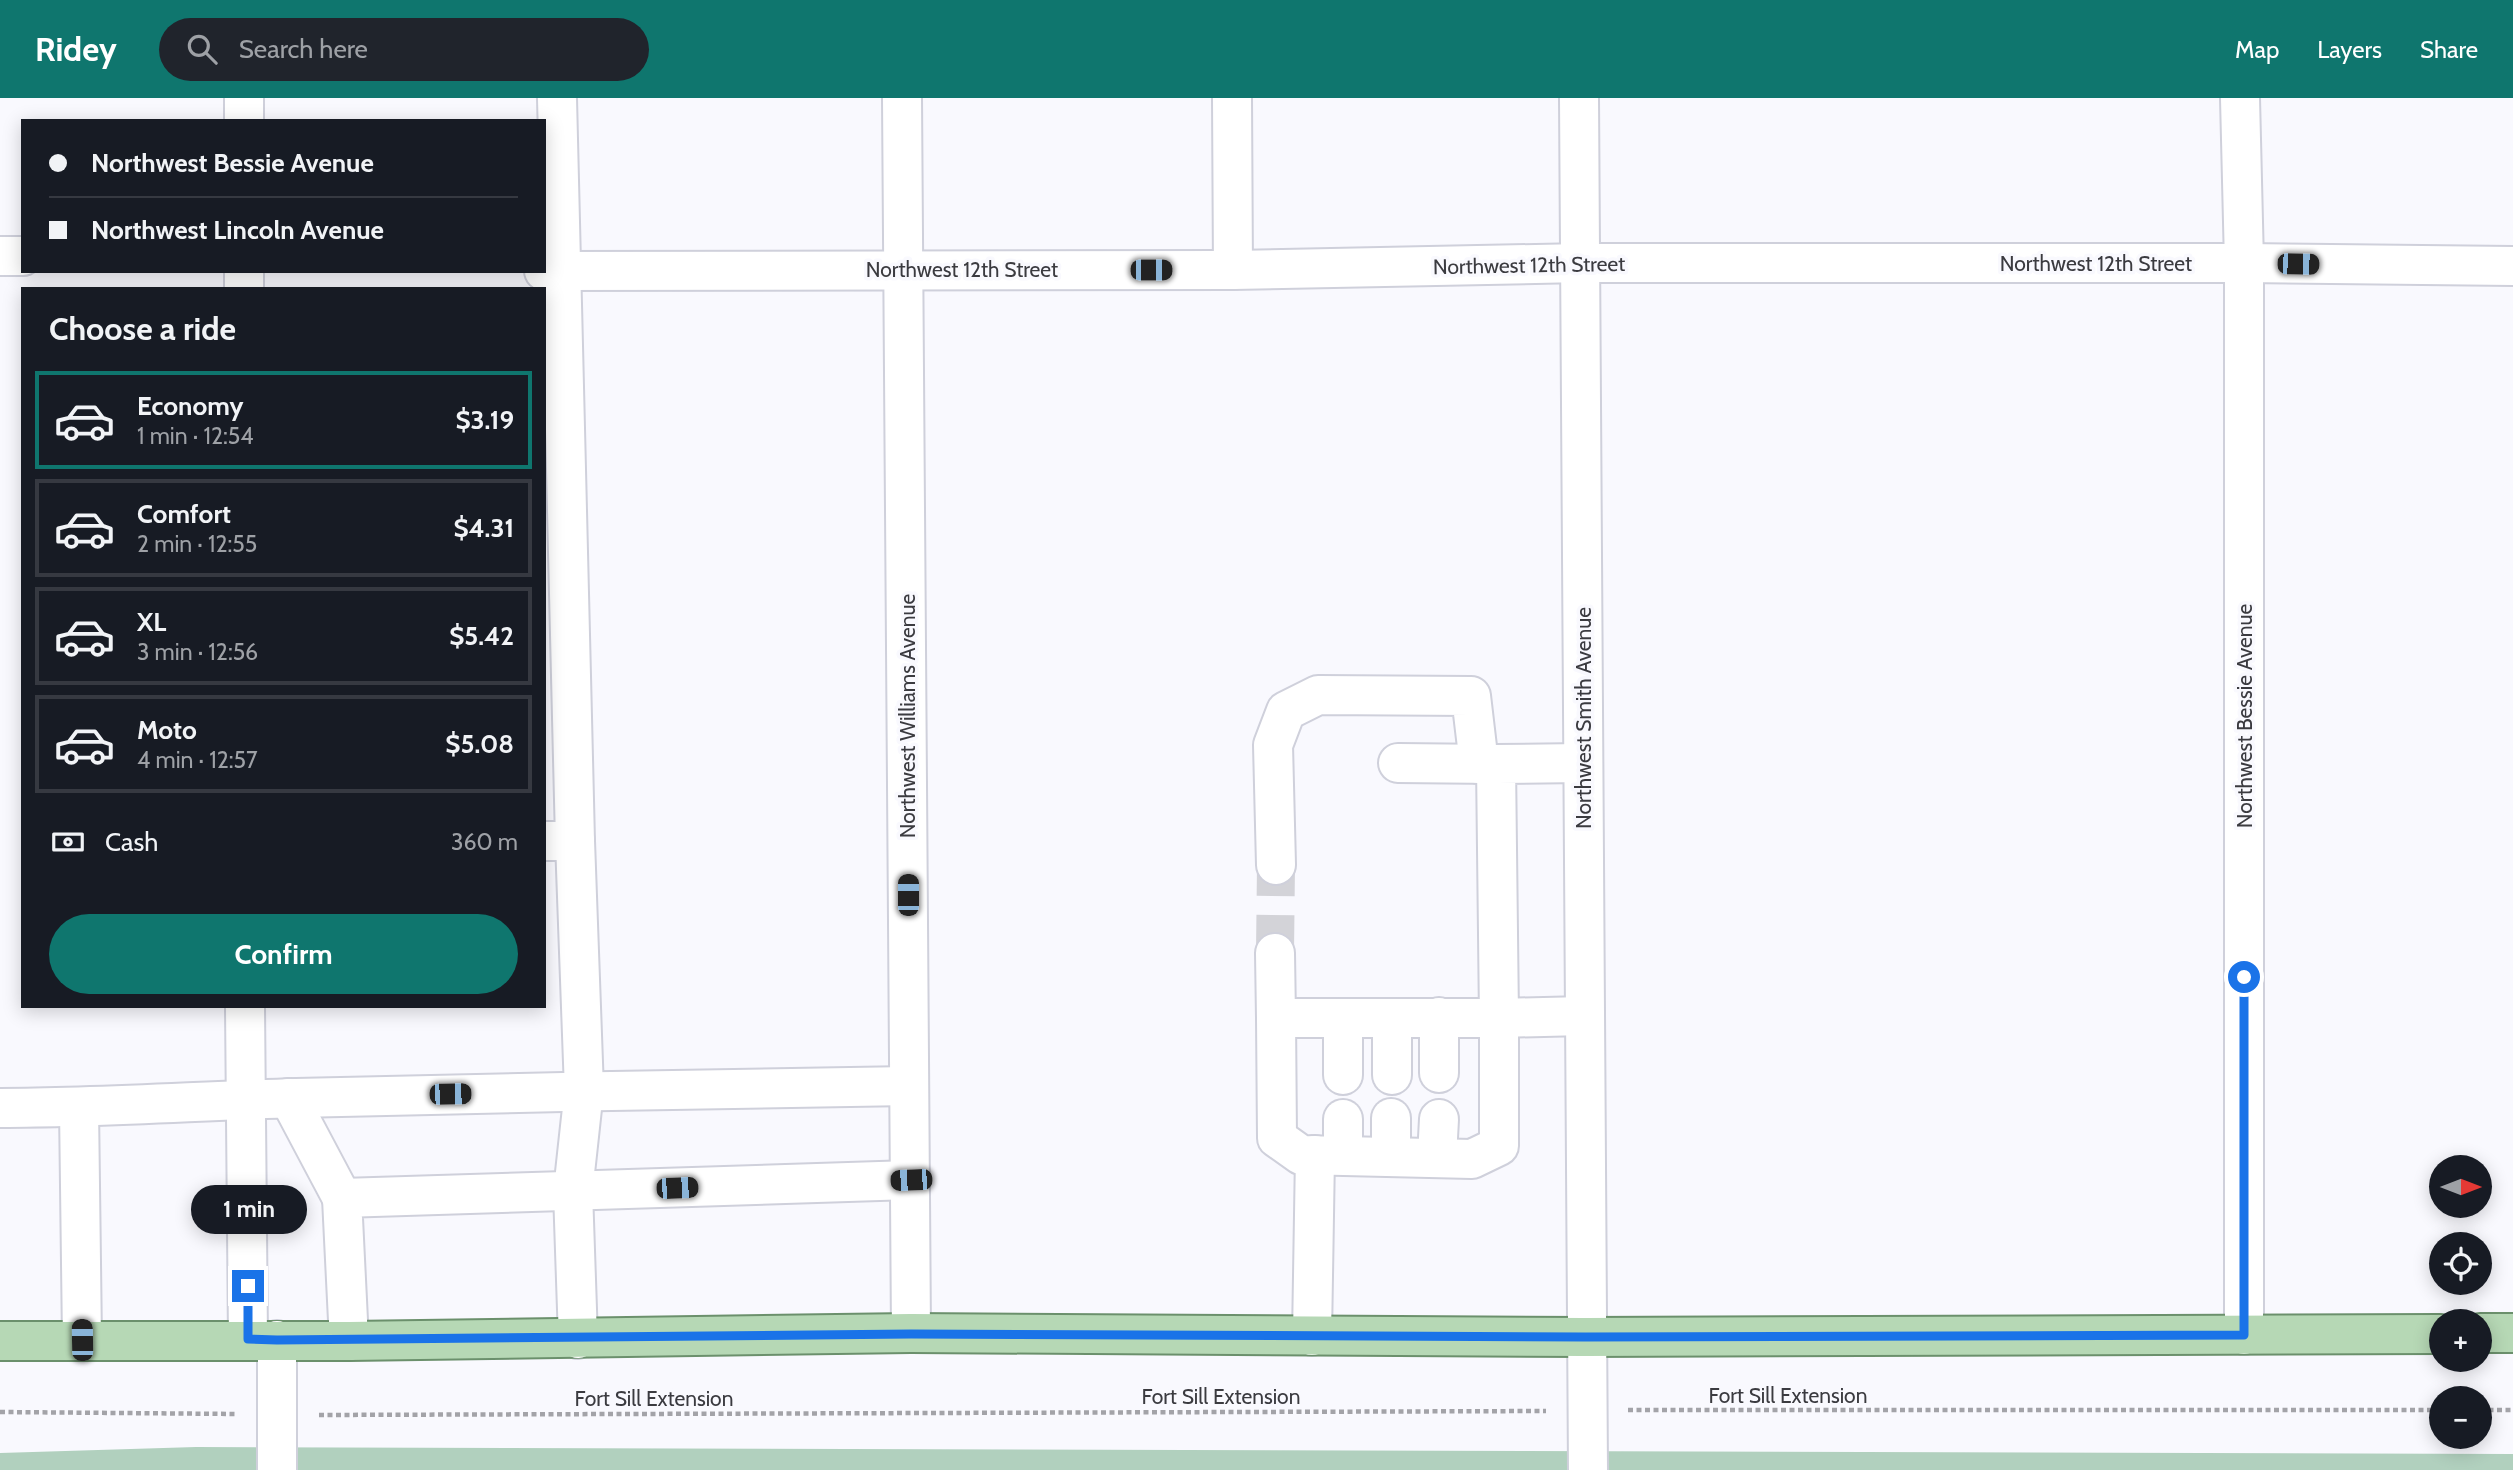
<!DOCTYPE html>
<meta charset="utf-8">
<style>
:root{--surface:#171b24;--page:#20242c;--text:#f1f3f6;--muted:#9ea1a6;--line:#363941;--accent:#0f766e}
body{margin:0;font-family:Cabin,sans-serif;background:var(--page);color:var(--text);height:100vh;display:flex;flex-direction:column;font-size:26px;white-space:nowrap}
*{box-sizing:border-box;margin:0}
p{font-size:23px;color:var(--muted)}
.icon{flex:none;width:38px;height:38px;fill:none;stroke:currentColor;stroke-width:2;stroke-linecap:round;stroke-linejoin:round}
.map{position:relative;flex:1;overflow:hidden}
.sheet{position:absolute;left:21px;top:189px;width:525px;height:721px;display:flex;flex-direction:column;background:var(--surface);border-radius:0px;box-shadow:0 4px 18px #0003}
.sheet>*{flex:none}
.hud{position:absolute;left:21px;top:21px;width:525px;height:154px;border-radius:0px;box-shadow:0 4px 18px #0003;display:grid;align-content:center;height:154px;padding:0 28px;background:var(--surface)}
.needle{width:46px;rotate:90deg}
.controls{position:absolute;left:2429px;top:1057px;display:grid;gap:14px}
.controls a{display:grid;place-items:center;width:63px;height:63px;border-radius:50%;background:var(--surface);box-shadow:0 4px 18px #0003;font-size:35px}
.end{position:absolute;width:32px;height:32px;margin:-16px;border:9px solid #1a73e8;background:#fff;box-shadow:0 0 0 4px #fff}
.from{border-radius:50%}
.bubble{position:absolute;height:49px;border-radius:24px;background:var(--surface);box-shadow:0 4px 18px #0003;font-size:23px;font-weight:800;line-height:49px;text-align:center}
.car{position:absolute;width:21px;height:42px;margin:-21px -10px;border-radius:9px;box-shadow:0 0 5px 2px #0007;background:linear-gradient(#222 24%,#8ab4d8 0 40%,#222 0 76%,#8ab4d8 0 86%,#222 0)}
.hud b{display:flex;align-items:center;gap:24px;height:66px;font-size:26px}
.hud b+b{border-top:2px solid var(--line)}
.hud i{width:18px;height:18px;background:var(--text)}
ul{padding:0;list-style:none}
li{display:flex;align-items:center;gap:21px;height:98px;margin:0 14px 10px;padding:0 14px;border:4px solid var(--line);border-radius:0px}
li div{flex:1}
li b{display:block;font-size:26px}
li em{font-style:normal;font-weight:800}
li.on{border-color:var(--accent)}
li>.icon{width:63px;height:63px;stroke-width:1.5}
h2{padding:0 28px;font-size:32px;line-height:84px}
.pay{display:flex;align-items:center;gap:18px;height:77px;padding:0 28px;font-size:26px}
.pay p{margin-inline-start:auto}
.button{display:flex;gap:14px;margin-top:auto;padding:14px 28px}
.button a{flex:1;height:80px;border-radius:42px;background:var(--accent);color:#fff;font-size:28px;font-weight:800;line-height:80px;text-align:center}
header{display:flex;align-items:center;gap:42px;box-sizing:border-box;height:98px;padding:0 35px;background:var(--accent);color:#fff}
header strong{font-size:33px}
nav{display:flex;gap:38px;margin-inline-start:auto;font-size:24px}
.search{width:490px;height:63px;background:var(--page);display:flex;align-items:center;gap:18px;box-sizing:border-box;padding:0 24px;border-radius:38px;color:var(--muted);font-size:26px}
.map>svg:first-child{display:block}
.green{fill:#b1d0be}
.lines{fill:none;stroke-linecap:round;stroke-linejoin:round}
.minor-tunnel{stroke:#d3d3d8;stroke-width:38;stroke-dasharray:38 19;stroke-linecap:butt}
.minor-casing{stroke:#cfd0db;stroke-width:42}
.major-casing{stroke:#6b906c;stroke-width:42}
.path{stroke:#a3a3a8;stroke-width:4.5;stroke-dasharray:5 3.5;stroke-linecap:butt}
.minor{stroke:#fff;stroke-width:38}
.major{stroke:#b6d8b5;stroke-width:38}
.route{stroke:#1a73e8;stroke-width:9}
.labels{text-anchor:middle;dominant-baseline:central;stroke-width:7;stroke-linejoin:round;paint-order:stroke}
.street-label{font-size:21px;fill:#3b3b40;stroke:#f9f9fe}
</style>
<header>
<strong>Ridey</strong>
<div class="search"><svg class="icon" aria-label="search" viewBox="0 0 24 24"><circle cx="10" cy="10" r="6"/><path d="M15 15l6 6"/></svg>Search here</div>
<nav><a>Map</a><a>Layers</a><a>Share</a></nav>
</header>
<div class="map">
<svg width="2513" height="1372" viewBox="0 0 2513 1372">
<rect width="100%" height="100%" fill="#f9f9fe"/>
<path class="green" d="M196,1349l2317,7v16h-2513v-17z"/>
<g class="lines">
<path class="minor-tunnel" d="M1275,855l1,-88"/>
<defs>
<g id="minor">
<path d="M244,0v23"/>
<path d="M902,0l9,1235"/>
<path d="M1232,0l1,172"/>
<path d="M1579,0l9,1372"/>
<path d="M2240,0l4,165v1072"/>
<path d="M0,158h23"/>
<path d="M244,173v18"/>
<path d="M544,173l689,-1 349,-7h662l269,3"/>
<path d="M1398,665l98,1"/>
<path d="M1583,665l-87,1 3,254 85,-2"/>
<path d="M544,743h31l-18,-743"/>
<path d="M575,743l9,249 -11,101 5,148"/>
<path d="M1276,767l-3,-120 13,-34 32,-16 153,1 8,68"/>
<path d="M1275,855l1,65"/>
<path d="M245,908l3,334"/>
<path d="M1439,919v56"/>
<path d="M1276,920h223v128l-27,13 -171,-4 -24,-17z"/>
<path d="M1343,920v57"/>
<path d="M1392,977v-57"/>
<path d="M289,1000l53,100"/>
<path d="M0,1010c99,0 197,-7 296,-10 204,-5 409,-9 613,-12"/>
<path d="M79,1010l3,232"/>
<path d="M1391,1020v38"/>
<path d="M1343,1021v36"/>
<path d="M1437,1059l2,-38"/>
<path d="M1312,1238l3,-181"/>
<path d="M349,1243l-7,-143 569,-18"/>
<path d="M277,1372v-130"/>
</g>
<g id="major">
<path d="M2480,1235h33"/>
<path d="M0,1243h349l562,-8 674,4 856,-3"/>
</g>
</defs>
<use href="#minor" class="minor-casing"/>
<use href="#major" class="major-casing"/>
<g class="path">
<path d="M1628,1312h813"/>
<path d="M2480,1312h33"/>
<path d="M0,1314l237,2"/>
<path d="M319,1317l1227,-4"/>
</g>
<use href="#minor" class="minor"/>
<use href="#major" class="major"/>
</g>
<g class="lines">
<path class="route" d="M248,1188v53l29,1 634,-6 674,3 659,-2v-358"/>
</g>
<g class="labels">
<g class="street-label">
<text x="2096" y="165">Northwest 12th Street</text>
<text transform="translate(1529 167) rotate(-1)">Northwest 12th Street</text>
<text x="962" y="171">Northwest 12th Street</text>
<text transform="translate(907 618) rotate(-90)">Northwest Williams Avenue</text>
<text transform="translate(2244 618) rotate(-90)">Northwest Bessie Avenue</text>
<text transform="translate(1583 620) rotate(-90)">Northwest Smith Avenue</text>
<text x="1788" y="1297">Fort Sill Extension</text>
<text x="1221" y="1298">Fort Sill Extension</text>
<text x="654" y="1300">Fort Sill Extension</text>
</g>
</g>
</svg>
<div class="controls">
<a><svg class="needle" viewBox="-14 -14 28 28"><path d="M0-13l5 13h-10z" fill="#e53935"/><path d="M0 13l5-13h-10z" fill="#9ea1a6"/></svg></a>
<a><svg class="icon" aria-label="locate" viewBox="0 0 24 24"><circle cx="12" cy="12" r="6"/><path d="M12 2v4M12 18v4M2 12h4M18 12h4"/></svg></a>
<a>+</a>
<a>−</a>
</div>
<i class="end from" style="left:2244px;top:879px"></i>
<i class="end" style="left:248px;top:1188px"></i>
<div class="bubble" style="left:191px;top:1087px;width:116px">1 min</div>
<i class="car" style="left:2298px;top:166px;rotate:91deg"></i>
<i class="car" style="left:1151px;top:172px;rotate:90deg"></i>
<i class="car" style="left:908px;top:797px;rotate:0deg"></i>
<i class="car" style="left:450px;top:996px;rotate:89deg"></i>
<i class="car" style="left:911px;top:1082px;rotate:268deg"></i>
<i class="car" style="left:677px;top:1090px;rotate:88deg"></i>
<i class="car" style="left:82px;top:1242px;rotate:359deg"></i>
<div class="hud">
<b><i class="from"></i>Northwest Bessie Avenue</b>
<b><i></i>Northwest Lincoln Avenue</b>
</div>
<section class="sheet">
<h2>Choose a ride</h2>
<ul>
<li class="on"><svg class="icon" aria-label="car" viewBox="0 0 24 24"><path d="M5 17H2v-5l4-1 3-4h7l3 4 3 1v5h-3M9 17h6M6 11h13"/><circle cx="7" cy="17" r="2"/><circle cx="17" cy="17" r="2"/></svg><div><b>Economy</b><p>1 min · 12:54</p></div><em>$3.19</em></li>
<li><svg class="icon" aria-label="car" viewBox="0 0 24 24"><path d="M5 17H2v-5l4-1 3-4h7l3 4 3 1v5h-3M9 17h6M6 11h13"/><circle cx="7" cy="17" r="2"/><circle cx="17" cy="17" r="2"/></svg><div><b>Comfort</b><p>2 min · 12:55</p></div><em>$4.31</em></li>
<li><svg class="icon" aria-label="car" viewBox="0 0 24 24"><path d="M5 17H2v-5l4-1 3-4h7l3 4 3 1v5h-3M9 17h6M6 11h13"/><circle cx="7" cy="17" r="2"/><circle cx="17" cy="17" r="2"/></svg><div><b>XL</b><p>3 min · 12:56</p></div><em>$5.42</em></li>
<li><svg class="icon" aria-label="car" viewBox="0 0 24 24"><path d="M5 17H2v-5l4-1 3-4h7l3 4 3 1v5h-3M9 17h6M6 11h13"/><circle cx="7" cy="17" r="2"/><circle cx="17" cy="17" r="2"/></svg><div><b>Moto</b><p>4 min · 12:57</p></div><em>$5.08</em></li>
</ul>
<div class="pay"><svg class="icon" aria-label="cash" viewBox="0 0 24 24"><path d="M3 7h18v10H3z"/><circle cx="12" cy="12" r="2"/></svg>Cash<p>360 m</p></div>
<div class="button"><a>Confirm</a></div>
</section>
</div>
